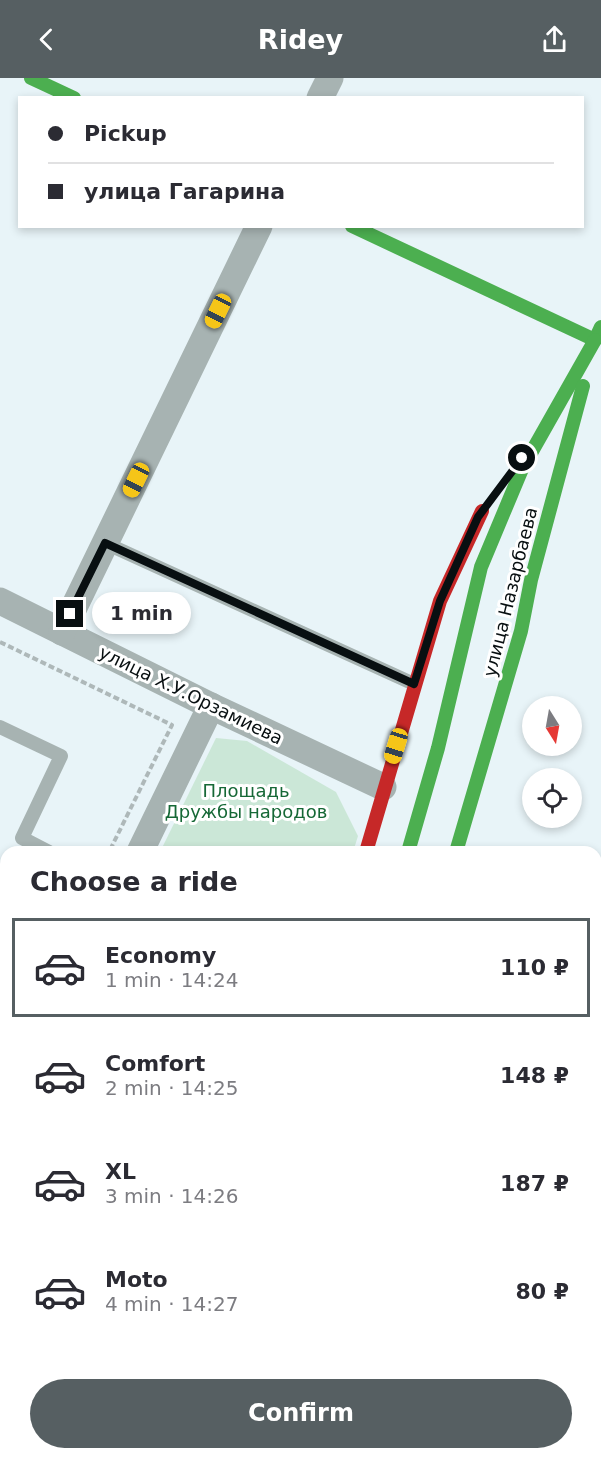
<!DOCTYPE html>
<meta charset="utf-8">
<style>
:root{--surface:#fff;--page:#f7f7f7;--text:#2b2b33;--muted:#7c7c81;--line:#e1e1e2;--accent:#565f62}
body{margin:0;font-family:"DejaVu Sans",sans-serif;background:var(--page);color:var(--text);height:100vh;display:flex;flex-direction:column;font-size:22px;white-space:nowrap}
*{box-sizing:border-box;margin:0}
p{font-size:20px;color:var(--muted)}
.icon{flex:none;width:33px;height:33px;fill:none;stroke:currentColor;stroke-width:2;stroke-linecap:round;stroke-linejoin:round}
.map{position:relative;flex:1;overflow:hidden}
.sheet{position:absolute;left:0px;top:768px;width:602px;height:614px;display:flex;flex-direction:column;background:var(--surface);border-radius:18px 18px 0 0;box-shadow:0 3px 9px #0003}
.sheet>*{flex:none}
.top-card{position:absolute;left:18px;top:18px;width:566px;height:132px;border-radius:0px;box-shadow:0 3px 9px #0003;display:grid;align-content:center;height:132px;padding:0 30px;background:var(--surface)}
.needle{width:39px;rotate:169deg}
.tools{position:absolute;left:522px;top:618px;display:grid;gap:12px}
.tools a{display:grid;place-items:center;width:60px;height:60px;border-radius:50%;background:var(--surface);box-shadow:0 3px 9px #0003;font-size:30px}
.end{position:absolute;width:27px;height:27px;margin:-14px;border:8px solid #080f11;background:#fff;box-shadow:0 0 0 3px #fff}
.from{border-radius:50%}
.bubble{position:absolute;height:42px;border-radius:21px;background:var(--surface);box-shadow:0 3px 9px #0003;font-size:20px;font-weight:800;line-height:42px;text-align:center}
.car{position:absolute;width:18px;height:36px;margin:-18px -9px;border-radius:8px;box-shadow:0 0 4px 2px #0007;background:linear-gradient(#f5c518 24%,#345 0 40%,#f5c518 0 76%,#345 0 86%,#f5c518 0)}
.top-card b{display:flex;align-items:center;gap:21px;height:57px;font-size:22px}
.top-card b+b{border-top:2px solid var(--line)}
.top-card i{width:15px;height:15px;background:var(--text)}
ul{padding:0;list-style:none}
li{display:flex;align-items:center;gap:18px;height:99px;margin:0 12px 9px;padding:0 18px;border:3px solid transparent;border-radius:0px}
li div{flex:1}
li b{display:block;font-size:22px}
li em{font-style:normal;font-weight:800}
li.on{border-color:var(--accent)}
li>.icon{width:54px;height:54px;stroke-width:1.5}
h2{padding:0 30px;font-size:27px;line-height:72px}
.primary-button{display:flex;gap:12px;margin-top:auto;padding:12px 30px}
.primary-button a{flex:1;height:69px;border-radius:36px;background:var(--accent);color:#fff;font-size:24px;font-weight:800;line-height:69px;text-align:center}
header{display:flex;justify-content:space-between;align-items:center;height:78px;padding:0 30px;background:var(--accent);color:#fff;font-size:27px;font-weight:800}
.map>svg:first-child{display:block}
.green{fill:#cbe7d7}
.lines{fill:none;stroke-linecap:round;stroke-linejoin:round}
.path{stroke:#aeb8b9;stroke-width:4;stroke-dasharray:6 3;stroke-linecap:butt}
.lane{stroke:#a7b3b2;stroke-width:14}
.street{stroke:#a7b3b2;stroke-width:27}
.fast{stroke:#4caf50;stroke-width:14}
.slow{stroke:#ffc107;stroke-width:14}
.jam{stroke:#c62828;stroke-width:14}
.route{stroke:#080f11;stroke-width:8}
.labels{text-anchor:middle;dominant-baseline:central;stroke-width:6;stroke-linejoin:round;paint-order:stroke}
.street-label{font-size:18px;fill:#080f11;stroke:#fff}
.park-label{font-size:18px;fill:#166836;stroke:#fff}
</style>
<header><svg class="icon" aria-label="back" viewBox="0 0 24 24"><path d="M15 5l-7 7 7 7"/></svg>Ridey<svg class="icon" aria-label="share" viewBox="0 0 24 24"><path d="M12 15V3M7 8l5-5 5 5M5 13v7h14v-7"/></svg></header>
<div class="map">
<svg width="601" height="1381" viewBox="0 0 601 1381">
<rect width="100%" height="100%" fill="#e8f4f8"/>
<g class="green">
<path d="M216,660l31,3 89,51 22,44 -5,16h-193z"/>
<path d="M0,1225l6,3v148h106l-2,5h-110z"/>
<path d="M596,1367l5,3v11h-114l-11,-5h120z"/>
</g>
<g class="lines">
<g class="path">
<path d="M0,564l172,83 -63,127"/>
<path d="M0,995l6,-12"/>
<path d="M0,1127l6,3"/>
<path d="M0,1239l6,3"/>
<path d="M0,1283l6,3"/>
<path d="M0,1324l6,-14"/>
<path d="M0,1376l9,5"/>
<path d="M89,1381l3,-5"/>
</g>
<g class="lane">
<path d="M105,465l309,141"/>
<path d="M0,649l61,29 -39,82 27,14"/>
<path d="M0,838l6,3"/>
</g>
<g class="street">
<path d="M320,20l10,-20"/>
<path d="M0,523l211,105 172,81"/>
<path d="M62,554l197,-406"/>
<path d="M140,774l71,-146"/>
<path d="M0,1058l6,-12"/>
</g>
<g class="fast">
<path d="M31,0l43,20"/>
<path d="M352,148l243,114 6,-13"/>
<path d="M408,774l30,-104 43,-181 41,-98 73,-129"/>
<path d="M456,774l65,-221 10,-51 52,-194"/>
<path d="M0,1083l6,1"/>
<path d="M0,1180l6,5"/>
<path d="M596,1341l5,3"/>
</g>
<g class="slow">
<path d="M121,1381l2,-5"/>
<path d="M216,1381l3,-5"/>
</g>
<g class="jam">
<path d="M366,774l74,-251 42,-90"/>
<path d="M596,1003l5,3"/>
<path d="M428,1376l12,5"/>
<path d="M159,1381l3,-5"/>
</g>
</g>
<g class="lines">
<path class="route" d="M70,536l35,-71 309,141 26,-83 38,-84 44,-59"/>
</g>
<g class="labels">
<g class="street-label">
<text transform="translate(510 514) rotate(-76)">улица Назарбаева</text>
<text transform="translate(191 617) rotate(26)">улица Х.У.Орзамиева</text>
</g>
<g class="park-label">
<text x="246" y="712">Площадь<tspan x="246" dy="21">Дружбы народов</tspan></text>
</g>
</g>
</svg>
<div class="tools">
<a><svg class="needle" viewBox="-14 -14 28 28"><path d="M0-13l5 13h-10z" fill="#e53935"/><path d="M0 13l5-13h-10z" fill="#7c7c81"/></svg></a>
<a><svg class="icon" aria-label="locate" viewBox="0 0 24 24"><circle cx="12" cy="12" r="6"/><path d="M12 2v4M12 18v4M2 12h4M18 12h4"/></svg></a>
</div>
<i class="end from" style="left:522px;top:380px"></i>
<i class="end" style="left:70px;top:536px"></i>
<div class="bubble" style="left:92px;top:514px;width:99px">1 min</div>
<i class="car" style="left:218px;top:233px;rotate:206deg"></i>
<i class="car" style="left:136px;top:402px;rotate:206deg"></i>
<i class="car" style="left:396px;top:668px;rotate:197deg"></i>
<div class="top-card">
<b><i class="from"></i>Pickup</b>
<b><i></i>улица Гагарина</b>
</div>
<section class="sheet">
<h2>Choose a ride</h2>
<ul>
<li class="on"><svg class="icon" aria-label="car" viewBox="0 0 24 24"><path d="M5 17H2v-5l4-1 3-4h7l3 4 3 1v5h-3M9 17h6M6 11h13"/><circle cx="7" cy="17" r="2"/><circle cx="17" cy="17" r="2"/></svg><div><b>Economy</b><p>1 min · 14:24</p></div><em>110 ₽</em></li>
<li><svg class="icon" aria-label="car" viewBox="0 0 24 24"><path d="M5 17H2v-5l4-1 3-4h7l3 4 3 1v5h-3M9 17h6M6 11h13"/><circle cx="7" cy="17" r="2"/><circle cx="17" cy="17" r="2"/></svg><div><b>Comfort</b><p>2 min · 14:25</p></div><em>148 ₽</em></li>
<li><svg class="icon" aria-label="car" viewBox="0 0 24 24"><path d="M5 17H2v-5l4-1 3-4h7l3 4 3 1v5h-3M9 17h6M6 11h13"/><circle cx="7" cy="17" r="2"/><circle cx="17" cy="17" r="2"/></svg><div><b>XL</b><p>3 min · 14:26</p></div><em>187 ₽</em></li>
<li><svg class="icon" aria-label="car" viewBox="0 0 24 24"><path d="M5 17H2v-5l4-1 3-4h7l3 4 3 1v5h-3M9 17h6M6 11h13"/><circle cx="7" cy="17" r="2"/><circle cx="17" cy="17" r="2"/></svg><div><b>Moto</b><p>4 min · 14:27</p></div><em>80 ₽</em></li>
</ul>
<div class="primary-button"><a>Confirm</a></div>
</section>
</div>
